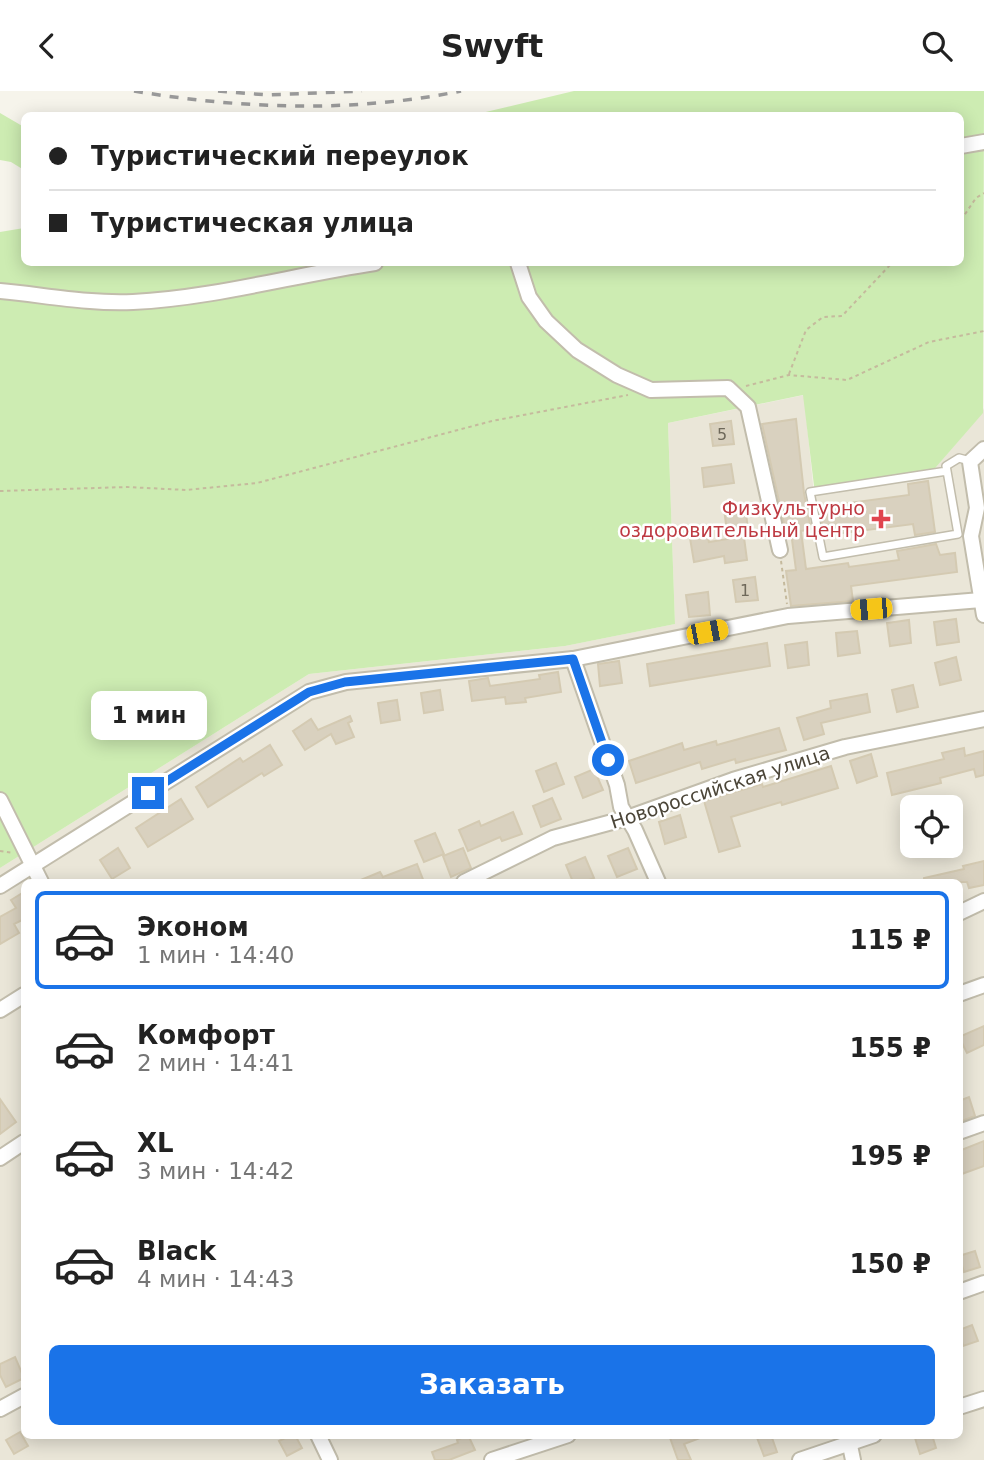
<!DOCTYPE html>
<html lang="ru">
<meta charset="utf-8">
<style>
:root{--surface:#fff;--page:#f2f2f2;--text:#222;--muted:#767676;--line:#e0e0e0;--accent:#1a73e8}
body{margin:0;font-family:"DejaVu Sans",sans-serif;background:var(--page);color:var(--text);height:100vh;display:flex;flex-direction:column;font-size:26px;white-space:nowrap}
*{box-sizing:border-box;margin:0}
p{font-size:23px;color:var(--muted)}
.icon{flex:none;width:38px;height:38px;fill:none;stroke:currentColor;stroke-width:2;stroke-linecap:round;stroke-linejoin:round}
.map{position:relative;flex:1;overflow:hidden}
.drawer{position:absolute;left:21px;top:788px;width:942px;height:560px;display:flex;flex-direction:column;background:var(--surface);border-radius:10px;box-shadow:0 4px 18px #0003}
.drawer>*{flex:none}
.guide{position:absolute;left:21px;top:21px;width:943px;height:154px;border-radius:10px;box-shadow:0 4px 18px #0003;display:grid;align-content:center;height:154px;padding:0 28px;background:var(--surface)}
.buttons{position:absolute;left:900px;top:704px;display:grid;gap:14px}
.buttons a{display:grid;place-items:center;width:63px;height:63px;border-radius:10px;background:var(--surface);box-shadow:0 4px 18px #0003;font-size:35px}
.end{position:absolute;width:32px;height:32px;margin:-16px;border:9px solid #1a73e8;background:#fff;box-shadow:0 0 0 4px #fff}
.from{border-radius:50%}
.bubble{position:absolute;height:49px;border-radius:10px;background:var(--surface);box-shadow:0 4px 18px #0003;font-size:23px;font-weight:700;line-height:49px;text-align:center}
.car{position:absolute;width:21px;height:42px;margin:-21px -10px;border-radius:9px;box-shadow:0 0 5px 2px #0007;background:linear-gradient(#f5c518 24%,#345 0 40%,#f5c518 0 76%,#345 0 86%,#f5c518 0)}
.guide b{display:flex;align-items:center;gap:24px;height:66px;font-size:26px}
.guide b+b{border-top:2px solid var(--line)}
.guide i{width:18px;height:18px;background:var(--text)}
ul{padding:12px 0 0;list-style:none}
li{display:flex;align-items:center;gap:21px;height:98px;margin:0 14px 10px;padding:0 14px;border:4px solid transparent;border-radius:10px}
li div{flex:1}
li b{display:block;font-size:26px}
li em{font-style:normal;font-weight:700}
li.on{border-color:var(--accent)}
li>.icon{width:63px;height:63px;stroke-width:1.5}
.primary-button{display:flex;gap:14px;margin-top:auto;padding:14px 28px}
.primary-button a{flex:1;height:80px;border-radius:10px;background:var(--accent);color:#fff;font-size:28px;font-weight:700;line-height:80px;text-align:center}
header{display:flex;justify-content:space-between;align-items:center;height:91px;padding:0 28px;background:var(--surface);font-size:32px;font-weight:700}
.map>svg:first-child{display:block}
.residential{fill:#eae6d8;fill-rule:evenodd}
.green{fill:#cdecb2}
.building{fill:#d9d1bf;stroke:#d4cab2;stroke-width:2}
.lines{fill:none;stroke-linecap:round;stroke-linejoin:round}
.service-casing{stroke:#c2bdac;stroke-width:10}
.minor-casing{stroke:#c2bdac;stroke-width:18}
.path{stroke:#c5ba9d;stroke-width:2;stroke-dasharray:3.5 3.5;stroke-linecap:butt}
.service{stroke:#fff;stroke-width:7}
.minor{stroke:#fff;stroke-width:14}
.rail{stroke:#999;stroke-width:3.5;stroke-dasharray:9 9;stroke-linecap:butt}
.route{stroke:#1a73e8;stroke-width:9}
.health-dot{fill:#e0444e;stroke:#fff;stroke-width:2.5}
.labels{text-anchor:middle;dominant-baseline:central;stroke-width:5;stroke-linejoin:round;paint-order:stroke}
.number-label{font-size:16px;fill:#6e685a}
.health-label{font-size:19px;fill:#be3a42;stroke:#fff;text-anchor:end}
.street-label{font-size:19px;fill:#4b4538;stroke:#fff}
</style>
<header><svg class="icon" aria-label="back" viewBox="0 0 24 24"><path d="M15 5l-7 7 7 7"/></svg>Swyft<svg class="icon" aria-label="search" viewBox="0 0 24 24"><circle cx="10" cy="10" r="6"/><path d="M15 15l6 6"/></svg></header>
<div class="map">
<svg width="984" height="1369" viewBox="0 0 984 1369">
<rect width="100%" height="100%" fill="#f6f4eb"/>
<path class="residential" d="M804,304l10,99 116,-20 52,-61 2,-5v1052h-984v-592l309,-194 256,-28 110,-22 -7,-201zM912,716h38v38h-38zM24,791h935v553h-935z"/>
<g class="green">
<path d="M574,0h410l-1,322 -53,61 -115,20 -12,-99 -135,28 7,201 -110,22 -256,28 -309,194v-636l24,-4v35h937v-148h-488z"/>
<path d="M0,22l24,14v43l-13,-8 -11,-2z"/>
</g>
<g class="building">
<path d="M796,328l8,74 7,36 -10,2 5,38 42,-6 1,4 50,-7 -2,-9 39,-7 4,11 15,-2 2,19 -106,14 2,15 -62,5 -5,-35 10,-1 -5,-38 -5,1 -24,-109z"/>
<path d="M731,330l3,23 -21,2 -3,-22z"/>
<path d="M731,373l3,19 -30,4 -2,-19z"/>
<path d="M928,390l7,51 -20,3 -2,-11 -85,11 -1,-8 -4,1 -4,-21 90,-12 -1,-11z"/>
<path d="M745,415l3,23 -5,1 4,30 -22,3 -1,-7 -30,6 -4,-24 17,-3 2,7 19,-3 -4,-30z"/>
<path d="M755,486l3,23 -22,2 -3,-22z"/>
<path d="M708,501l2,23 -21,2 -3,-22z"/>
<path d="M956,528l3,23 -22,3 -3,-23z"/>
<path d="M909,529l2,23 -21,3 -3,-23z"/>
<path d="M857,540l3,22 -22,3 -2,-23z"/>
<path d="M807,551l2,23 -21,3 -3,-23z"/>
<path d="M767,552l3,23 -120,20 -3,-22z"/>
<path d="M956,566l5,23 -21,5 -5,-22z"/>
<path d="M619,570l3,22 -22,3 -2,-22z"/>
<path d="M558,581l3,20 -36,6 1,4 -20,2 -1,-7 -33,4 -3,-20 19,-3 2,8 50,-7 -1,-4z"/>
<path d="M913,594l5,22 -21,5 -5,-22z"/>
<path d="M440,599l3,20 -19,3 -3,-20z"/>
<path d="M867,603l3,18 -49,11 3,11 -20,6 -7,-22 34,-10 -1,-7z"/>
<path d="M397,609l3,20 -19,3 -3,-20z"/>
<path d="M350,625l2,5 -4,2 6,14 -18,7 -5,-10 -26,16 -12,-19 18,-12 7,11z"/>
<path d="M779,637l7,22 -50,13 -1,-4 -33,10 -2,-7 -64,21 -7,-22 53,-18 2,7 32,-9 1,4z"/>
<path d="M270,654l12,20 -18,11 -2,-3 -54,34 -12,-20 44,-29 3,4z"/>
<path d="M964,657l1,8 19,-5v24l-8,2 -2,-8 -34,9 1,5 -49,12 -5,-22 57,-14 -2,-6z"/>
<path d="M871,663l6,22 -20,7 -7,-22z"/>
<path d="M556,672l8,21 -20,8 -8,-21z"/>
<path d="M831,675l7,22 -56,17 -1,-3 -50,15 9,29 -21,6 -15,-51 58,-17 1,3z"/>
<path d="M594,678l9,21 -20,8 -8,-21z"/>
<path d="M552,707l9,21 -20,8 -8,-21z"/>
<path d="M181,708l12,20 -45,28 -12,-19z"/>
<path d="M513,721l9,22 -20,7 -2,-4 -32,14 -9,-21 20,-9 2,5z"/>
<path d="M680,724l6,22 -21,7 -6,-22z"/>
<path d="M435,742l9,21 -20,8 -9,-21z"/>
<path d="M118,757l12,20 -18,11 -12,-19z"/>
<path d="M463,757l8,20 -20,9 -8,-21z"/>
<path d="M628,757l9,21 -20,8 -9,-21z"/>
<path d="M585,766l9,21 -10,4h-11l-7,-17z"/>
<path d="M984,770v24l-15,3 -2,-6h-43v-4l40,-9 -1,-3z"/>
<path d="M417,773l7,18h-68l24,-10 3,5z"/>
<path d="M24,801v32l-2,-4 -8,4 5,9 -19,11v-27l16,-9 -5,-8z"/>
<path d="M984,935v19l-17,8 -8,-16z"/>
<path d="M969,1006l6,19 -16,6v-21z"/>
<path d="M0,1008l16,23 -16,12z"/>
<path d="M984,1050v25l-25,9v-24z"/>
<path d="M975,1160l5,16 -16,5 -5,-16z"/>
<path d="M972,1234l6,16 -15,5 -4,-16z"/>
<path d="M15,1266l9,21 -18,9 -6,-12v-11z"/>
<path d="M20,1341l8,14 -14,8 -8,-14z"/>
<path d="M291,1344h4l7,13 -15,8 -8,-15z"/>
<path d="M468,1344l7,15 -26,10h-14l-3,-8 26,-9 -1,-3z"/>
<path d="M669,1344h35l1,1 -21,8 7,16h-13z"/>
<path d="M756,1344h15l6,17 -13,4z"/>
<path d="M924,1344h8l4,13 -16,6 -5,-16z"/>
</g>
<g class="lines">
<defs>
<path id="service" d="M947,380l11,63 -135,23 -13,-65 137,-21 -1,-5 13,-8 11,3"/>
<g id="minor">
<path d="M961,55l23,-4"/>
<path d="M518,172l11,34 17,24 31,29 40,25 34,15 77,-2 20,19 32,143"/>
<path d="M0,200c44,4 88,13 133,11 81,-4 161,-27 242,-39"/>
<path d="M984,358l-14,13 7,46 -6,28 13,79"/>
<path d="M573,568l44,126 4,22 14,23 23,52"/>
<path d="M0,709l41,82"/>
<path d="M464,791l89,-44 74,-20 106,-38 112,-33 139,-28"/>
<path d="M0,795l309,-194 37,-10 227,-23 215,-43 193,-16"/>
<path d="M959,822l25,-12"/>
<path d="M959,903l25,-9"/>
<path d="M0,919l24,-15"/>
<path d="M959,1041l25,-9"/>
<path d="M0,1067l24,-16"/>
<path d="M959,1201l25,-9"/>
<path d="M959,1316l25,-8"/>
<path d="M0,1318l24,-13"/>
<path d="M318,1344l12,25"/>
<path d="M848,1345l5,24"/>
<path d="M492,1369l76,-25"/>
<path d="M800,1369l74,-25"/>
</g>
</defs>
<use href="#service" class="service-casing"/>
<use href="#minor" class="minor-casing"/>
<g class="path">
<path d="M961,129l15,-22 8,-5"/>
<path d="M789,283l17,-44 17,-13 19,-1 49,-52 4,-1"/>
<path d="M746,295l43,-11 58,5 82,-38 55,-11"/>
<path d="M0,400l127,-4 59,3 71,-7 235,-62 136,-26"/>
<path d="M781,470l6,43"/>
<path d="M0,760l13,2"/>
</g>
<use href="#service" class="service"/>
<use href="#minor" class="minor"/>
<g class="rail">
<path d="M134,0c108,18 219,22 327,0"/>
<path d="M218,0l50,4 94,-4"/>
</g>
</g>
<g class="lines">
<path class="route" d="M148,702l161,-101 36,-10 228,-23 35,101"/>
</g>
<path class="health-dot" d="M877.5 417.5h7v7h7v7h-7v7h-7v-7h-7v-7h7z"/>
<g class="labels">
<g class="number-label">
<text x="722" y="343">5</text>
<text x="745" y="499">1</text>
</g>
<g class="health-label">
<text x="865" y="417">Физкультурно<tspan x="865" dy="22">оздоровительный центр</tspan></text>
</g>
<g class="street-label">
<text transform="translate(720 696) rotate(-18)">Новороссийская улица</text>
</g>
</g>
</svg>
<div class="buttons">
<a><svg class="icon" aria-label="locate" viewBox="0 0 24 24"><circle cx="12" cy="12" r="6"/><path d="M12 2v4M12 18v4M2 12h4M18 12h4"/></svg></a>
</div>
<i class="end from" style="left:608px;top:669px"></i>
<i class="end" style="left:148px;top:702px"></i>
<div class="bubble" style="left:91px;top:600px;width:116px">1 мин</div>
<i class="car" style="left:871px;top:518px;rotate:265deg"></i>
<i class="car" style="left:707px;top:541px;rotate:79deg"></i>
<div class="guide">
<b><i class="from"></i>Туристический переулок</b>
<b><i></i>Туристическая улица</b>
</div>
<section class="drawer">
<ul>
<li class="on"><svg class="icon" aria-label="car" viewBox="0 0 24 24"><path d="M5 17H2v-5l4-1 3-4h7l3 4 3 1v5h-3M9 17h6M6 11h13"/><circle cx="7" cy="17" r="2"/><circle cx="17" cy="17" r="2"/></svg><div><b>Эконом</b><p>1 мин · 14:40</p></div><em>115 ₽</em></li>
<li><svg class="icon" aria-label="car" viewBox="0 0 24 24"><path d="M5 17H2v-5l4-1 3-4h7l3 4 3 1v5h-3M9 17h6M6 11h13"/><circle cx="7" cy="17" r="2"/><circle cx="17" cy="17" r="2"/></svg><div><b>Комфорт</b><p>2 мин · 14:41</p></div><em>155 ₽</em></li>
<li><svg class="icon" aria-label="car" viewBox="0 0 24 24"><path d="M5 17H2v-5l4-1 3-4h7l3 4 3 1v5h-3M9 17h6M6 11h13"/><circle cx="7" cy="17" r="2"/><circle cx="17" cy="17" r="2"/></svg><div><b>XL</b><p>3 мин · 14:42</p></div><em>195 ₽</em></li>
<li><svg class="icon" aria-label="car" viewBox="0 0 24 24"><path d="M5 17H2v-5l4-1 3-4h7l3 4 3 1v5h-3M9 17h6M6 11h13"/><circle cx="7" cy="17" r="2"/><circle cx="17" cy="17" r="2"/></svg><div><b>Black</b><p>4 мин · 14:43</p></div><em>150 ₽</em></li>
</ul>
<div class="primary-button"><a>Заказать</a></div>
</section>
</div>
